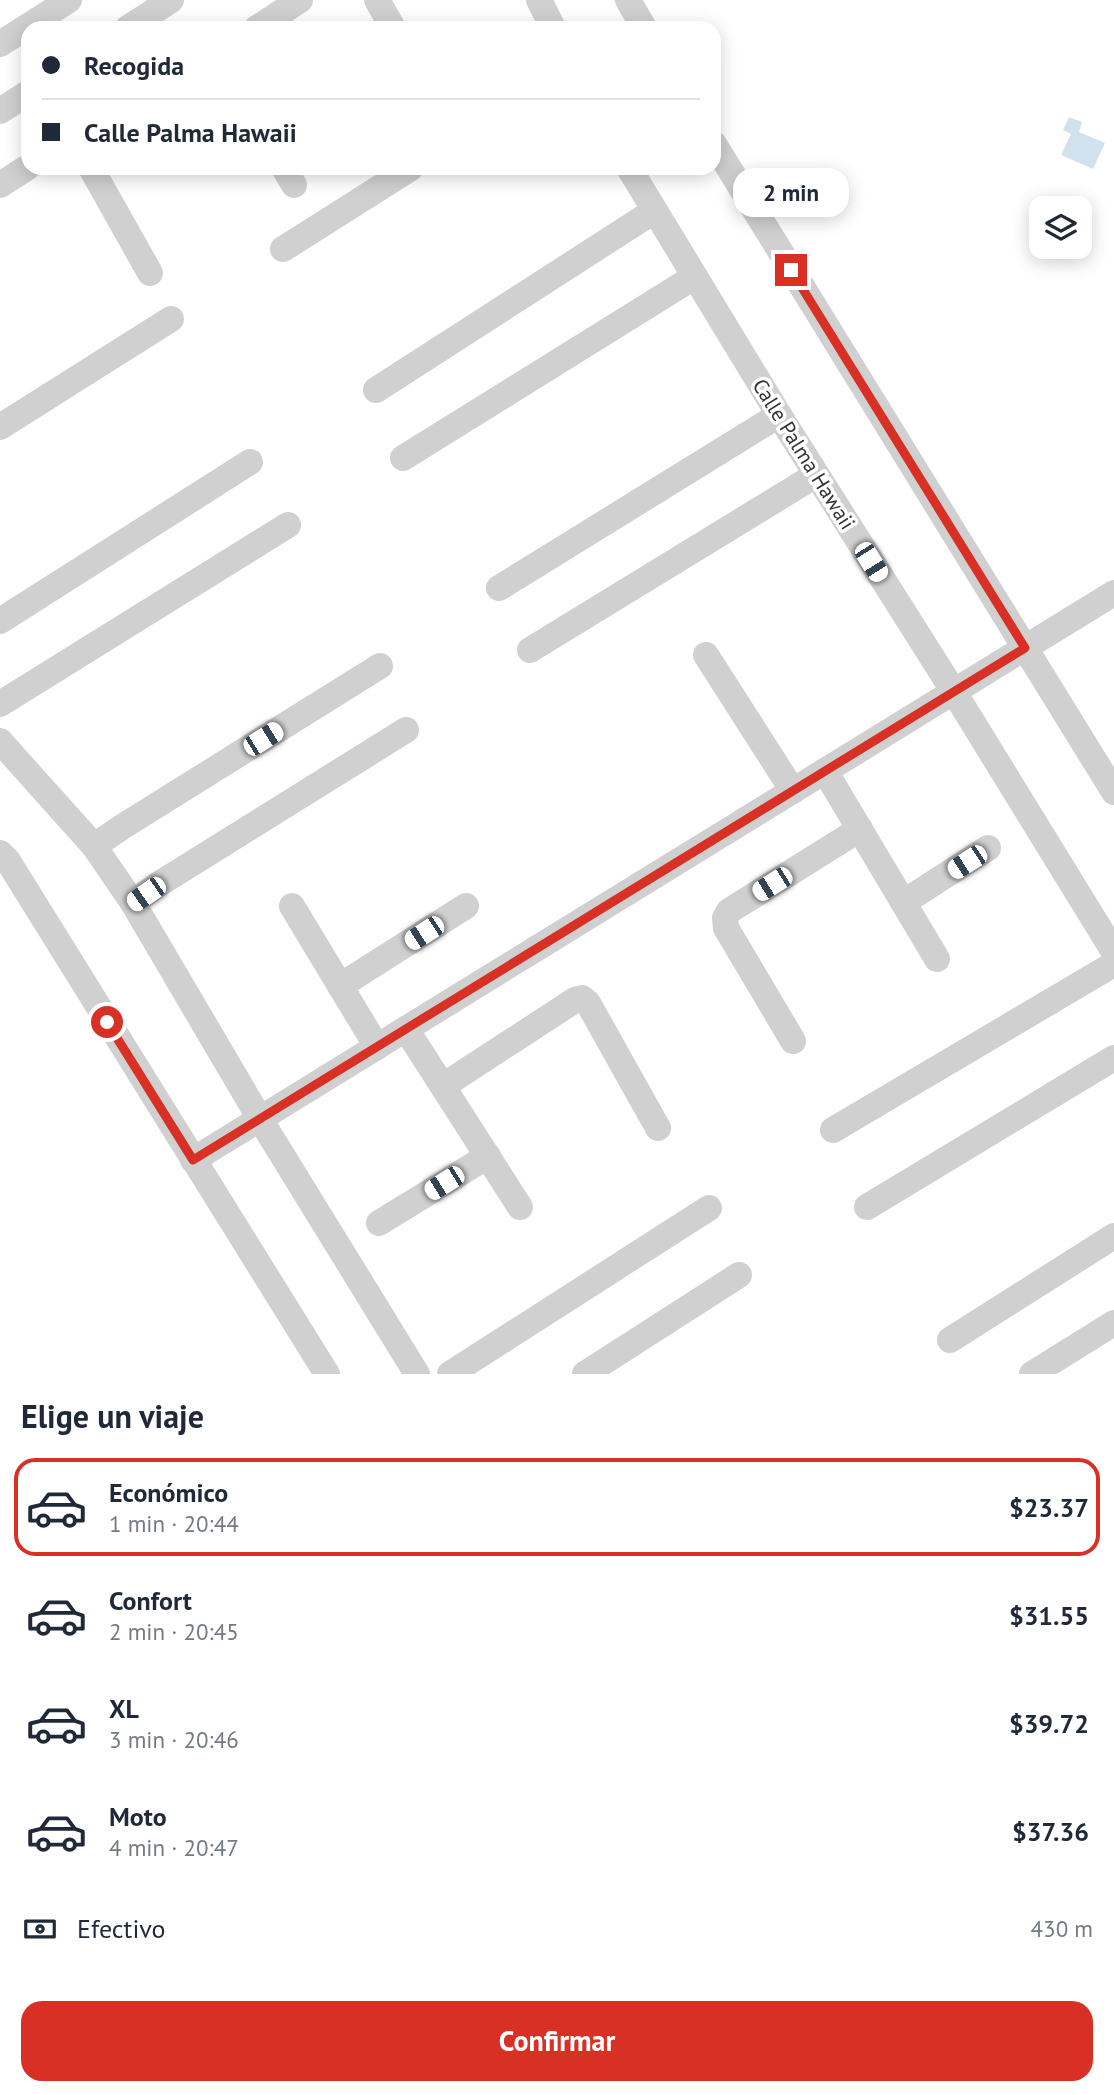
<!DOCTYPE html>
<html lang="es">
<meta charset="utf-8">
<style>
:root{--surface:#fff;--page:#f6f6f7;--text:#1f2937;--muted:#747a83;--line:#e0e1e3;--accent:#d93025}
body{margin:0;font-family:"PT Sans",sans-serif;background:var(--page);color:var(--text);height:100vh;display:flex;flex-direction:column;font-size:26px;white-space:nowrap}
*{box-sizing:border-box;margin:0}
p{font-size:23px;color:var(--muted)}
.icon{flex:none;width:38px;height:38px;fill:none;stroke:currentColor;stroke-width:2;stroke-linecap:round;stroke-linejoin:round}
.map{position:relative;height:1374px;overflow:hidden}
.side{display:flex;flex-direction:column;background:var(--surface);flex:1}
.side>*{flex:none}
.hud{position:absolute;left:21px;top:21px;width:700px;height:154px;border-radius:21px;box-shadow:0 4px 18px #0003;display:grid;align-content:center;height:154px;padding:0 21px;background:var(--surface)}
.buttons{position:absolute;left:1029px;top:196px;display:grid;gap:14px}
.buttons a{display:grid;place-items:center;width:63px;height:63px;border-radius:14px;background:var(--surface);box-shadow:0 4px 18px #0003;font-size:35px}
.end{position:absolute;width:32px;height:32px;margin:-16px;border:9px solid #d93025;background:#fff;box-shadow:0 0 0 4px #fff}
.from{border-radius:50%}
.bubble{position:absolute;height:49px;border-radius:21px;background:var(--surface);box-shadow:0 4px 18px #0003;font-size:23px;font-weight:700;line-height:49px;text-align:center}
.car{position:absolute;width:21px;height:42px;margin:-21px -10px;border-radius:9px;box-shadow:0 0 5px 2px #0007;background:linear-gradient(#fff 24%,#345 0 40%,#fff 0 76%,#345 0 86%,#fff 0)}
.hud b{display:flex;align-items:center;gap:24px;height:66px;font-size:26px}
.hud b+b{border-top:2px solid var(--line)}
.hud i{width:18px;height:18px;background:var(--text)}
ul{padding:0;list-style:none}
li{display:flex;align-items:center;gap:21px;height:98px;margin:0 14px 10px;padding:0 7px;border:4px solid transparent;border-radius:21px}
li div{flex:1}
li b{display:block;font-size:26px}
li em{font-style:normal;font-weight:700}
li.current{border-color:var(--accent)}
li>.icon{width:63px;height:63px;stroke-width:1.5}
h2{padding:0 21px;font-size:32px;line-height:84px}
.pay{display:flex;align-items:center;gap:18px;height:77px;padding:0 21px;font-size:26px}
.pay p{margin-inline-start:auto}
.button{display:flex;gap:14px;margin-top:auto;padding:14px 21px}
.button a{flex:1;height:80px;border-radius:21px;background:var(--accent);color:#fff;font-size:28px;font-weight:700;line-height:80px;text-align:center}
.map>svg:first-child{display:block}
.water{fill:#cfe2ee}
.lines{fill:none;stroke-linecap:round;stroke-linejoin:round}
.minor{stroke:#d0d0d0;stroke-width:26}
.route{stroke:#d93025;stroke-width:9}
.labels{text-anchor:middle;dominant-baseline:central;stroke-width:7;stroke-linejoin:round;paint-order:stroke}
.street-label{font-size:21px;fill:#333;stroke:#fff}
</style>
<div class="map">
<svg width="1114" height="1374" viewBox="0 0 1114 1374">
<rect width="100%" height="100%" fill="#fff"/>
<path class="water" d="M1069,117l13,5 -3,10 26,11 -12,26 -32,-14 10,-21 -8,-4z"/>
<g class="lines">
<g class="minor">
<path d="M377,0l16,28"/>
<path d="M539,0l14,28"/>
<path d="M628,0l16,28"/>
<path d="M128,28l43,-28"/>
<path d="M257,28l43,-28"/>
<path d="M0,44l69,-44"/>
<path d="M0,111l28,-18"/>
<path d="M714,144l400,648"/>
<path d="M91,168l59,105"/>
<path d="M284,168l10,17"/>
<path d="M629,168l150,247 175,277 160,260"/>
<path d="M0,185l28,-18"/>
<path d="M283,249l128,-81"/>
<path d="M376,390l278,-179"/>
<path d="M0,427l171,-108"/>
<path d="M403,458l291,-181"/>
<path d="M499,588l280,-173"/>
<path d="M0,621l250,-159"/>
<path d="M530,650l286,-175"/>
<path d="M706,655l87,136"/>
<path d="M0,704l288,-179"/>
<path d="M0,741l94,105 39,57 127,216 157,255"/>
<path d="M825,771l112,188"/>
<path d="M94,846l28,-19 258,-161"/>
<path d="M0,853l8,8 319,513"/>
<path d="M904,902l84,-54"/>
<path d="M133,903l26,-19 247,-154"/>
<path d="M292,906l85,141"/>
<path d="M340,986l126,-80"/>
<path d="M406,1029l114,178"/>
<path d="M793,1041l-67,-113 -1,-10 4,-7 131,-82"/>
<path d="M443,1086l132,-86 7,-2 6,5 70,125"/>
<path d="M833,1130l281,-166"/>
<path d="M193,1160l921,-567"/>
<path d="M867,1207l247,-149"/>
<path d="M379,1223l109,-67"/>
<path d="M950,1340l164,-104"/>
<path d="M450,1374l259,-166"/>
<path d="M585,1374l154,-99"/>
<path d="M1032,1374l82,-51"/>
</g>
</g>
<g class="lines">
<path class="route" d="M107,1022l86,138 832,-512 -234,-378"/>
</g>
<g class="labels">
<g class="street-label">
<text transform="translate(804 454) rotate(58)">Calle Palma Hawaii</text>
</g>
</g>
</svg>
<div class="buttons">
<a><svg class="icon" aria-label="layers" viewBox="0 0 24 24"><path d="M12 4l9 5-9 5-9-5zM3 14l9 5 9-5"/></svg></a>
</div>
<i class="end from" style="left:107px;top:1022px"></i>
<i class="end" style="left:791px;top:270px"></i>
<div class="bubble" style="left:733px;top:168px;width:116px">2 min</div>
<i class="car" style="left:871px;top:562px;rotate:148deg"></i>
<i class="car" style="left:263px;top:739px;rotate:58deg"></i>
<i class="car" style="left:967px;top:862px;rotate:237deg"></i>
<i class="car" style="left:772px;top:884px;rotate:238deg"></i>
<i class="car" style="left:146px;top:894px;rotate:235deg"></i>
<i class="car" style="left:424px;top:933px;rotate:237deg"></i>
<i class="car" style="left:444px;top:1183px;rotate:238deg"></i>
<div class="hud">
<b><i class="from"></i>Recogida</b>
<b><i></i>Calle Palma Hawaii</b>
</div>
</div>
<section class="side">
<h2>Elige un viaje</h2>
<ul>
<li class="current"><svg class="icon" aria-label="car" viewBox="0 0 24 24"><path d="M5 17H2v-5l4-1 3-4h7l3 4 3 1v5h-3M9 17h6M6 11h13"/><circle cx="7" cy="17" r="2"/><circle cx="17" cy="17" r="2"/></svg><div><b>Económico</b><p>1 min · 20:44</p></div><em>$23.37</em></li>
<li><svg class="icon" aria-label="car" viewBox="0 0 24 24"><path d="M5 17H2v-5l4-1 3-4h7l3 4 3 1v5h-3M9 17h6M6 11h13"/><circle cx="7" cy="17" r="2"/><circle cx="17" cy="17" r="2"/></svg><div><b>Confort</b><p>2 min · 20:45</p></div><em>$31.55</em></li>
<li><svg class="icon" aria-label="car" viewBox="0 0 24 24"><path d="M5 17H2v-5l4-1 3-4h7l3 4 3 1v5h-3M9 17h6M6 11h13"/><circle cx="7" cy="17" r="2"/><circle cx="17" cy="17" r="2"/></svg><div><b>XL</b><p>3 min · 20:46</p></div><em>$39.72</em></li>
<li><svg class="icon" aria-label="car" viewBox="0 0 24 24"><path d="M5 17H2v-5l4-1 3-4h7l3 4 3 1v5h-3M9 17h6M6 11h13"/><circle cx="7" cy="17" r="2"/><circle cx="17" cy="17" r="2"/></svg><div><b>Moto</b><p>4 min · 20:47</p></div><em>$37.36</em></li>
</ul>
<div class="pay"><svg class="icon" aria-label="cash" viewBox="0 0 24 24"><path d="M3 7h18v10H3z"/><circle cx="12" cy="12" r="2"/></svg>Efectivo<p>430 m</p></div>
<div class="button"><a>Confirmar</a></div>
</section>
